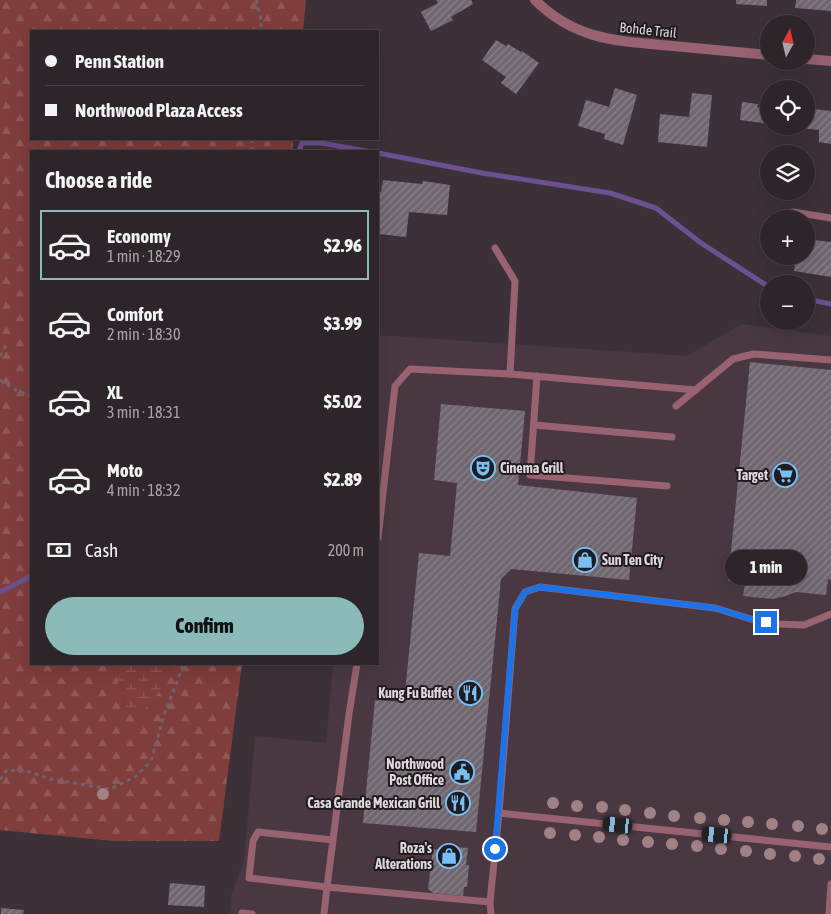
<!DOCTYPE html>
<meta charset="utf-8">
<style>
:root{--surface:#2d252a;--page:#352d32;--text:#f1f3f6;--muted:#a7a5a8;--line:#484247;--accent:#8bbbb9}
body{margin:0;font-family:"Asap Condensed",sans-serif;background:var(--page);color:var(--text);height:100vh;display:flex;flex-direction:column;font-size:19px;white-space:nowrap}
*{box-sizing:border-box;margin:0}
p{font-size:16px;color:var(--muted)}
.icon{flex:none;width:28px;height:28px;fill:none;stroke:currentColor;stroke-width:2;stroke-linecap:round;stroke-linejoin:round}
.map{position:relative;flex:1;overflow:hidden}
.sheet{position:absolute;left:30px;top:150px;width:349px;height:515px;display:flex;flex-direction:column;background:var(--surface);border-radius:0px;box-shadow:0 5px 20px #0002,0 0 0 1px var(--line)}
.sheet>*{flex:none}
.hud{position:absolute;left:30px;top:30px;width:349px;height:110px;border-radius:0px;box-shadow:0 5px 20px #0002,0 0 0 1px var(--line);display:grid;align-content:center;height:110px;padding:0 15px;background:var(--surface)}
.needle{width:32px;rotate:8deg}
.tools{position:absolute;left:760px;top:15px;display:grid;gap:10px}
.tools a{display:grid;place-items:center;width:55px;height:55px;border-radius:50%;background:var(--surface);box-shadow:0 5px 20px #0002,0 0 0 1px var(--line);font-size:25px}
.end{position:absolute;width:22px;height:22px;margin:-11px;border:6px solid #1a73e8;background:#fff;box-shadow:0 0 0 2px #fff}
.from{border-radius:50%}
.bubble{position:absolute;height:35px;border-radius:18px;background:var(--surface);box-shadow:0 5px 20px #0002,0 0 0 1px var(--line);font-size:16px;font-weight:800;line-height:35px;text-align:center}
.car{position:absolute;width:15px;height:30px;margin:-15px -8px;border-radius:6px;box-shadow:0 0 4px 1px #0007;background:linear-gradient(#222 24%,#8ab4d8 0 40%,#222 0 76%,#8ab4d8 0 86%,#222 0)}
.hud b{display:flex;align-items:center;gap:18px;height:48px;font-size:19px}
.hud b+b{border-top:1px solid var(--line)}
.hud i{width:12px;height:12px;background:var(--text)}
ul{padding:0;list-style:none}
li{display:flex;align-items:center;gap:15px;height:70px;margin:0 10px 8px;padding:0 5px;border:2px solid transparent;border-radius:0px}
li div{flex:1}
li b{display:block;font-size:19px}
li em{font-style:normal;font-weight:800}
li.current{border-color:var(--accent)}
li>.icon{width:45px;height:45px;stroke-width:1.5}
h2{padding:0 15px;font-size:22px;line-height:60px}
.pay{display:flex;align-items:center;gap:12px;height:55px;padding:0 15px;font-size:19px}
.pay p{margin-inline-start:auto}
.primary-button{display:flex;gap:10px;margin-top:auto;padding:10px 15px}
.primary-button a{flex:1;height:58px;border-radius:30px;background:var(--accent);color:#111;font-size:20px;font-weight:800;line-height:58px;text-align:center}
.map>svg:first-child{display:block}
.built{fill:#493842}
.forest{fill:url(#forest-firs)}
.wetland{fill:url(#wetland-marsh)}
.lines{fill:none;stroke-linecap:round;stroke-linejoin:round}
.stream{stroke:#6c5191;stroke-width:5}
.building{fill:url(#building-hatch)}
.path{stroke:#6e646a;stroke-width:3;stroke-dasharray:4 4;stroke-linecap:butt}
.service{stroke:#986270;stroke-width:7}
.minor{stroke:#986270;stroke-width:10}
.tree{fill:#a18284}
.route{stroke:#1a73e8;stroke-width:6}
.labels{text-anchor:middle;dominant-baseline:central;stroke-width:4;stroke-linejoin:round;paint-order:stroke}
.street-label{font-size:14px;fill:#ded7db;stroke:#201b1e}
.poi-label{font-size:14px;font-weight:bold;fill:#ded7db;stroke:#201b1e;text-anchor:end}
</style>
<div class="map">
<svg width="831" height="914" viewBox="0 0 831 914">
<defs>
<pattern id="forest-firs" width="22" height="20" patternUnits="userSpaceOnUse" patternTransform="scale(1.25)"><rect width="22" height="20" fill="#7f3d3c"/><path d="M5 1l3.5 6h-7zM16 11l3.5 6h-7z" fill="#915858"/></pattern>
<pattern id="wetland-marsh" width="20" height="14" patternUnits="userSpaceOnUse" patternTransform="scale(1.25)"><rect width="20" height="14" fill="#7f3d3c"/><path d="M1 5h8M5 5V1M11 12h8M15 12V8" fill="none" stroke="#915858"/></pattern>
<pattern id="building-hatch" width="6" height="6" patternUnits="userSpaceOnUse" patternTransform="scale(1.25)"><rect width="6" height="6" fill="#6f6670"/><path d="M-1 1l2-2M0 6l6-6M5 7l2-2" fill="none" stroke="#8a828a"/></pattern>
</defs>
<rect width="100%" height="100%" fill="#3c3138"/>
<path class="built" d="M742,324l89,12v578h-601l2,-21 12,-33 11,-124 71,7 7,-79h45v-329l309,21z"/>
<path class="forest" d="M0,0h306l-3,31h-272v108h262v12h-262v513h93l-5,4 -1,14 5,10 1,19 44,-41 1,-6h73l-23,177h-106l-113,-11z"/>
<path class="wetland" d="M124,664h45c-2,15 -18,52 -37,49 -3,0 -5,-1 -8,-2l-1,-19 -5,-10 1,-14z"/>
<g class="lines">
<g class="stream">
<path d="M299,151l3,-8h19l46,8"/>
<path d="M378,153l104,20 128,20 46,15 45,35 68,44"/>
<path d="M806,299l25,5"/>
<path d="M0,592l31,-16"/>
</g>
</g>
<g class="building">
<path d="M436,0h35l2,4 -22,13 2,3 -22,11 -10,-19 17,-9z"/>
<path d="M736,0h31v6l-31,-2z"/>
<path d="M796,0h35v11l-36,-3z"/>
<path d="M496,40l10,6 2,-2 13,8 1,-1 17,12 -23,31 -15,-11 5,-6 -24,-17z"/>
<path d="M615,88l22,7 -14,50 -19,-6 1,-5 -27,-8 8,-26 23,7z"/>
<path d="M692,93l20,2 -5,52 -49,-5 2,-28 29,3z"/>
<path d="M742,102l16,2 -1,3 12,4v13l-29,-4z"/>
<path d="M806,108l25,3v33l-12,-2v-12l-19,-2 6,-2z"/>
<path d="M383,180l39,4 1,-3 27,4 -3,30 -38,-3 -3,25 -28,-3v-43l3,1z"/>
<path d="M806,236l7,1v3l18,2v35l-37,-6 2,-15h10z"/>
<path d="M750,362l81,8v210l-3,-1 -2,16 -30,-3 -10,4 -14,3 -29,-3 2,-13 -17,-2z"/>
<path d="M441,404l84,7 -7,74 119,13 -8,82 -118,-11 -10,10 -25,253 -113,-9 12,-123 29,2 15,-149 31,3 7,-73 -23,-3z"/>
<path d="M441,846l27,2 -2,17h3l-2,22h-3l-1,9 -30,-3 -5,-4 5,-40 7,1z"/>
<path d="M170,883l35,3 -1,21 -36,-2z"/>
<path d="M1,908l23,2 -1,4h-22z"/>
</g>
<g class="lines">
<g class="path">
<path d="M256,0l5,19v12"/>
<path d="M252,139v12"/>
<path d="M0,356l8,-14"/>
<path d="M0,380l16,10 15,6"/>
<path d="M0,780l7,-10 23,2 20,7 60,10 25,-12 16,-16 14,-49 17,-43v-5"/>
</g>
<g class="service">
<path d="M793,212l38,6"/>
<path d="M510,374l186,16"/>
<path d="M537,376l-7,99 137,11"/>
<path d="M676,406l57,-47 21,-5 77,6"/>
<path d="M534,425l138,12"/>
<path d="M378,538l17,-152 15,-17 100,5 5,-93 -20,-33"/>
<path d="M499,813l332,34"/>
<path d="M333,840l-75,-8 -5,9 -4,37 78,9 22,-173 8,-50"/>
<path d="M242,914v-1l10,1"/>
<path d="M324,914l3,-27 163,15"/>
<path d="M491,914l-1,-12 9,-89 16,-204 10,-17 15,-5 175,21 39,12 24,4 26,1 27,-11"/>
<path d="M829,914l2,-30"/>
</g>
<g class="minor">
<path d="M535,0c41,41 84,41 138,46 32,3 64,6 96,9"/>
<path d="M806,59l25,2"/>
</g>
</g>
<g class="tree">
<circle cx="103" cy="794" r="6"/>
<circle cx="553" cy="803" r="6"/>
<circle cx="577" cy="806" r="6"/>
<circle cx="602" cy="807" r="6"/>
<circle cx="625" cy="810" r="6"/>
<circle cx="650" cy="813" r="6"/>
<circle cx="674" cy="816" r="6"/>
<circle cx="700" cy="818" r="6"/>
<circle cx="724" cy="820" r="6"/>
<circle cx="748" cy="822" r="6"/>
<circle cx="772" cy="824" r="6"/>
<circle cx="798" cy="826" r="6"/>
<circle cx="822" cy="829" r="6"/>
<circle cx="550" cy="833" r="6"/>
<circle cx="575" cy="835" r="6"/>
<circle cx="599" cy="837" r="6"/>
<circle cx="623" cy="840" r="6"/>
<circle cx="648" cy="842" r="6"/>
<circle cx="672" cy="844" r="6"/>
<circle cx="697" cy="846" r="6"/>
<circle cx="721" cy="849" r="6"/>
<circle cx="746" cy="851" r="6"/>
<circle cx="770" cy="854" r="6"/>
<circle cx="795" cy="856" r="6"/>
<circle cx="819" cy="859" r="6"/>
</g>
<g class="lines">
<path class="route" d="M495,849l20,-240 10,-17 15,-5 175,21 39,12 12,2"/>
</g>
<defs>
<symbol id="theatre-ring" viewBox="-11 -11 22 22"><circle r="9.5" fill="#201b1e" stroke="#77bff7" stroke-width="1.5"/><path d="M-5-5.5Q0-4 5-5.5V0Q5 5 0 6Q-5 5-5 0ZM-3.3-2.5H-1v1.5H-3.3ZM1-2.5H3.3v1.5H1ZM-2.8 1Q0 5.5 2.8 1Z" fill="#77bff7"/></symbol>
<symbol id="supermarket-ring" viewBox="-11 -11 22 22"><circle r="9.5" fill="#201b1e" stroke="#77bff7" stroke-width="1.5"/><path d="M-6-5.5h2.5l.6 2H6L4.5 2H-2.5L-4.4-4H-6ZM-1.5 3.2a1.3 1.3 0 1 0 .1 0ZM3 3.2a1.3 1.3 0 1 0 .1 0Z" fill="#77bff7"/></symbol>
<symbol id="shop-ring" viewBox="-11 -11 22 22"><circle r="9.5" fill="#201b1e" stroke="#77bff7" stroke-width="1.5"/><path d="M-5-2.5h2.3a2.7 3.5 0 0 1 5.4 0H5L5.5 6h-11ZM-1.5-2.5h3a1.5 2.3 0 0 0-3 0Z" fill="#77bff7"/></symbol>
<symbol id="restaurant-ring" viewBox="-11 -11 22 22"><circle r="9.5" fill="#201b1e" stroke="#77bff7" stroke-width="1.5"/><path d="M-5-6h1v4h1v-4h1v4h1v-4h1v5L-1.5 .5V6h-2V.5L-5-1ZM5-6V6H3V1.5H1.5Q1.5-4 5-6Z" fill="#77bff7"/></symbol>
<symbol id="civic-ring" viewBox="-11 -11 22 22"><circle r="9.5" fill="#201b1e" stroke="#77bff7" stroke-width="1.5"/><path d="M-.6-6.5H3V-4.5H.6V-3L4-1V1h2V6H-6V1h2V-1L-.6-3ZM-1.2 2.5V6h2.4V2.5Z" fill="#77bff7"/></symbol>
</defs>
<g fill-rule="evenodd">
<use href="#theatre-ring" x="469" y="454" width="28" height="28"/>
<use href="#supermarket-ring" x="771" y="461" width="28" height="28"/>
<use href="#shop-ring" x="571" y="546" width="28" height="28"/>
<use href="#restaurant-ring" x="456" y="679" width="28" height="28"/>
<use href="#civic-ring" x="448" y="758" width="28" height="28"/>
<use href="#restaurant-ring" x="444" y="789" width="28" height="28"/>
<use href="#shop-ring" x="435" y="842" width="28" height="28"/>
</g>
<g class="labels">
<g class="street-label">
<text transform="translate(648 30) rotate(6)">Bohde Trail</text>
</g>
<g class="poi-label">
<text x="500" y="468" text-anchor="start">Cinema Grill</text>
<text x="768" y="475">Target</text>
<text x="602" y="560" text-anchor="start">Sun Ten City</text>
<text x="452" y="693">Kung Fu Buffet</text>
<text x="444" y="764">Northwood<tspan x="444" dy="16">Post Office</tspan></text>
<text x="440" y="803">Casa Grande Mexican Grill</text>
<text x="432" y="848">Roza's<tspan x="432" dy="16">Alterations</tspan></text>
</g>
</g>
</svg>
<div class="tools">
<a><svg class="needle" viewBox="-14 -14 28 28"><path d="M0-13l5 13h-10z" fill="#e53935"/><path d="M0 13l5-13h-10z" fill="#a7a5a8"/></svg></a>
<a><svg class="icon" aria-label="locate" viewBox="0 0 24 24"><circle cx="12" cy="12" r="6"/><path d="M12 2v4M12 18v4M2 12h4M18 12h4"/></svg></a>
<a><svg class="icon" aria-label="layers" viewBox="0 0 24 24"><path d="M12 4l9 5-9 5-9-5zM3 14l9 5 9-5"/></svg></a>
<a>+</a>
<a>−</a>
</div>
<i class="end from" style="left:495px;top:849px"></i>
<i class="end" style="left:766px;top:622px"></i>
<div class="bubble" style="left:725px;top:550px;width:82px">1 min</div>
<i class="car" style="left:618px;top:825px;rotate:276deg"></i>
<i class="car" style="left:717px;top:835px;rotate:276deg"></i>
<div class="hud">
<b><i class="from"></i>Penn Station</b>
<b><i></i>Northwood Plaza Access</b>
</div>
<section class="sheet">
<h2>Choose a ride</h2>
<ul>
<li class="current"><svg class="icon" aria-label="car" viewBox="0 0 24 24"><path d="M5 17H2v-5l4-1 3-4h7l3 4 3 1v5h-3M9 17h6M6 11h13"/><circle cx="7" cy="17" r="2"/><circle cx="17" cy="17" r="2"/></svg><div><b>Economy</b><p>1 min · 18:29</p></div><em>$2.96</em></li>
<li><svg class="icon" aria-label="car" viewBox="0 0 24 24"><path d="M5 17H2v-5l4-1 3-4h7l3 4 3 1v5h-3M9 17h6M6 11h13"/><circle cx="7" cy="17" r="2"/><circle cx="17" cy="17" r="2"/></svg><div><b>Comfort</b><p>2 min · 18:30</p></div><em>$3.99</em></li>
<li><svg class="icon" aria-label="car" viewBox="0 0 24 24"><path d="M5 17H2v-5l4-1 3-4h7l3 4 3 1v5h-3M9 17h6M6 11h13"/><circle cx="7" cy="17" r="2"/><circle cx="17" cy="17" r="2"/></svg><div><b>XL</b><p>3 min · 18:31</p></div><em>$5.02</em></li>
<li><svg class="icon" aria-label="car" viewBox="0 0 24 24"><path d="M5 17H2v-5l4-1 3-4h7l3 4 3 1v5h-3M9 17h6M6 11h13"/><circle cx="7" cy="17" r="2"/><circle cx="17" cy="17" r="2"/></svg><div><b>Moto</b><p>4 min · 18:32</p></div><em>$2.89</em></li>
</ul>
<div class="pay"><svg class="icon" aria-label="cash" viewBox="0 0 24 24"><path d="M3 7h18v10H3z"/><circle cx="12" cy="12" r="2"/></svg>Cash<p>200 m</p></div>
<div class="primary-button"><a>Confirm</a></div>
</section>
</div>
